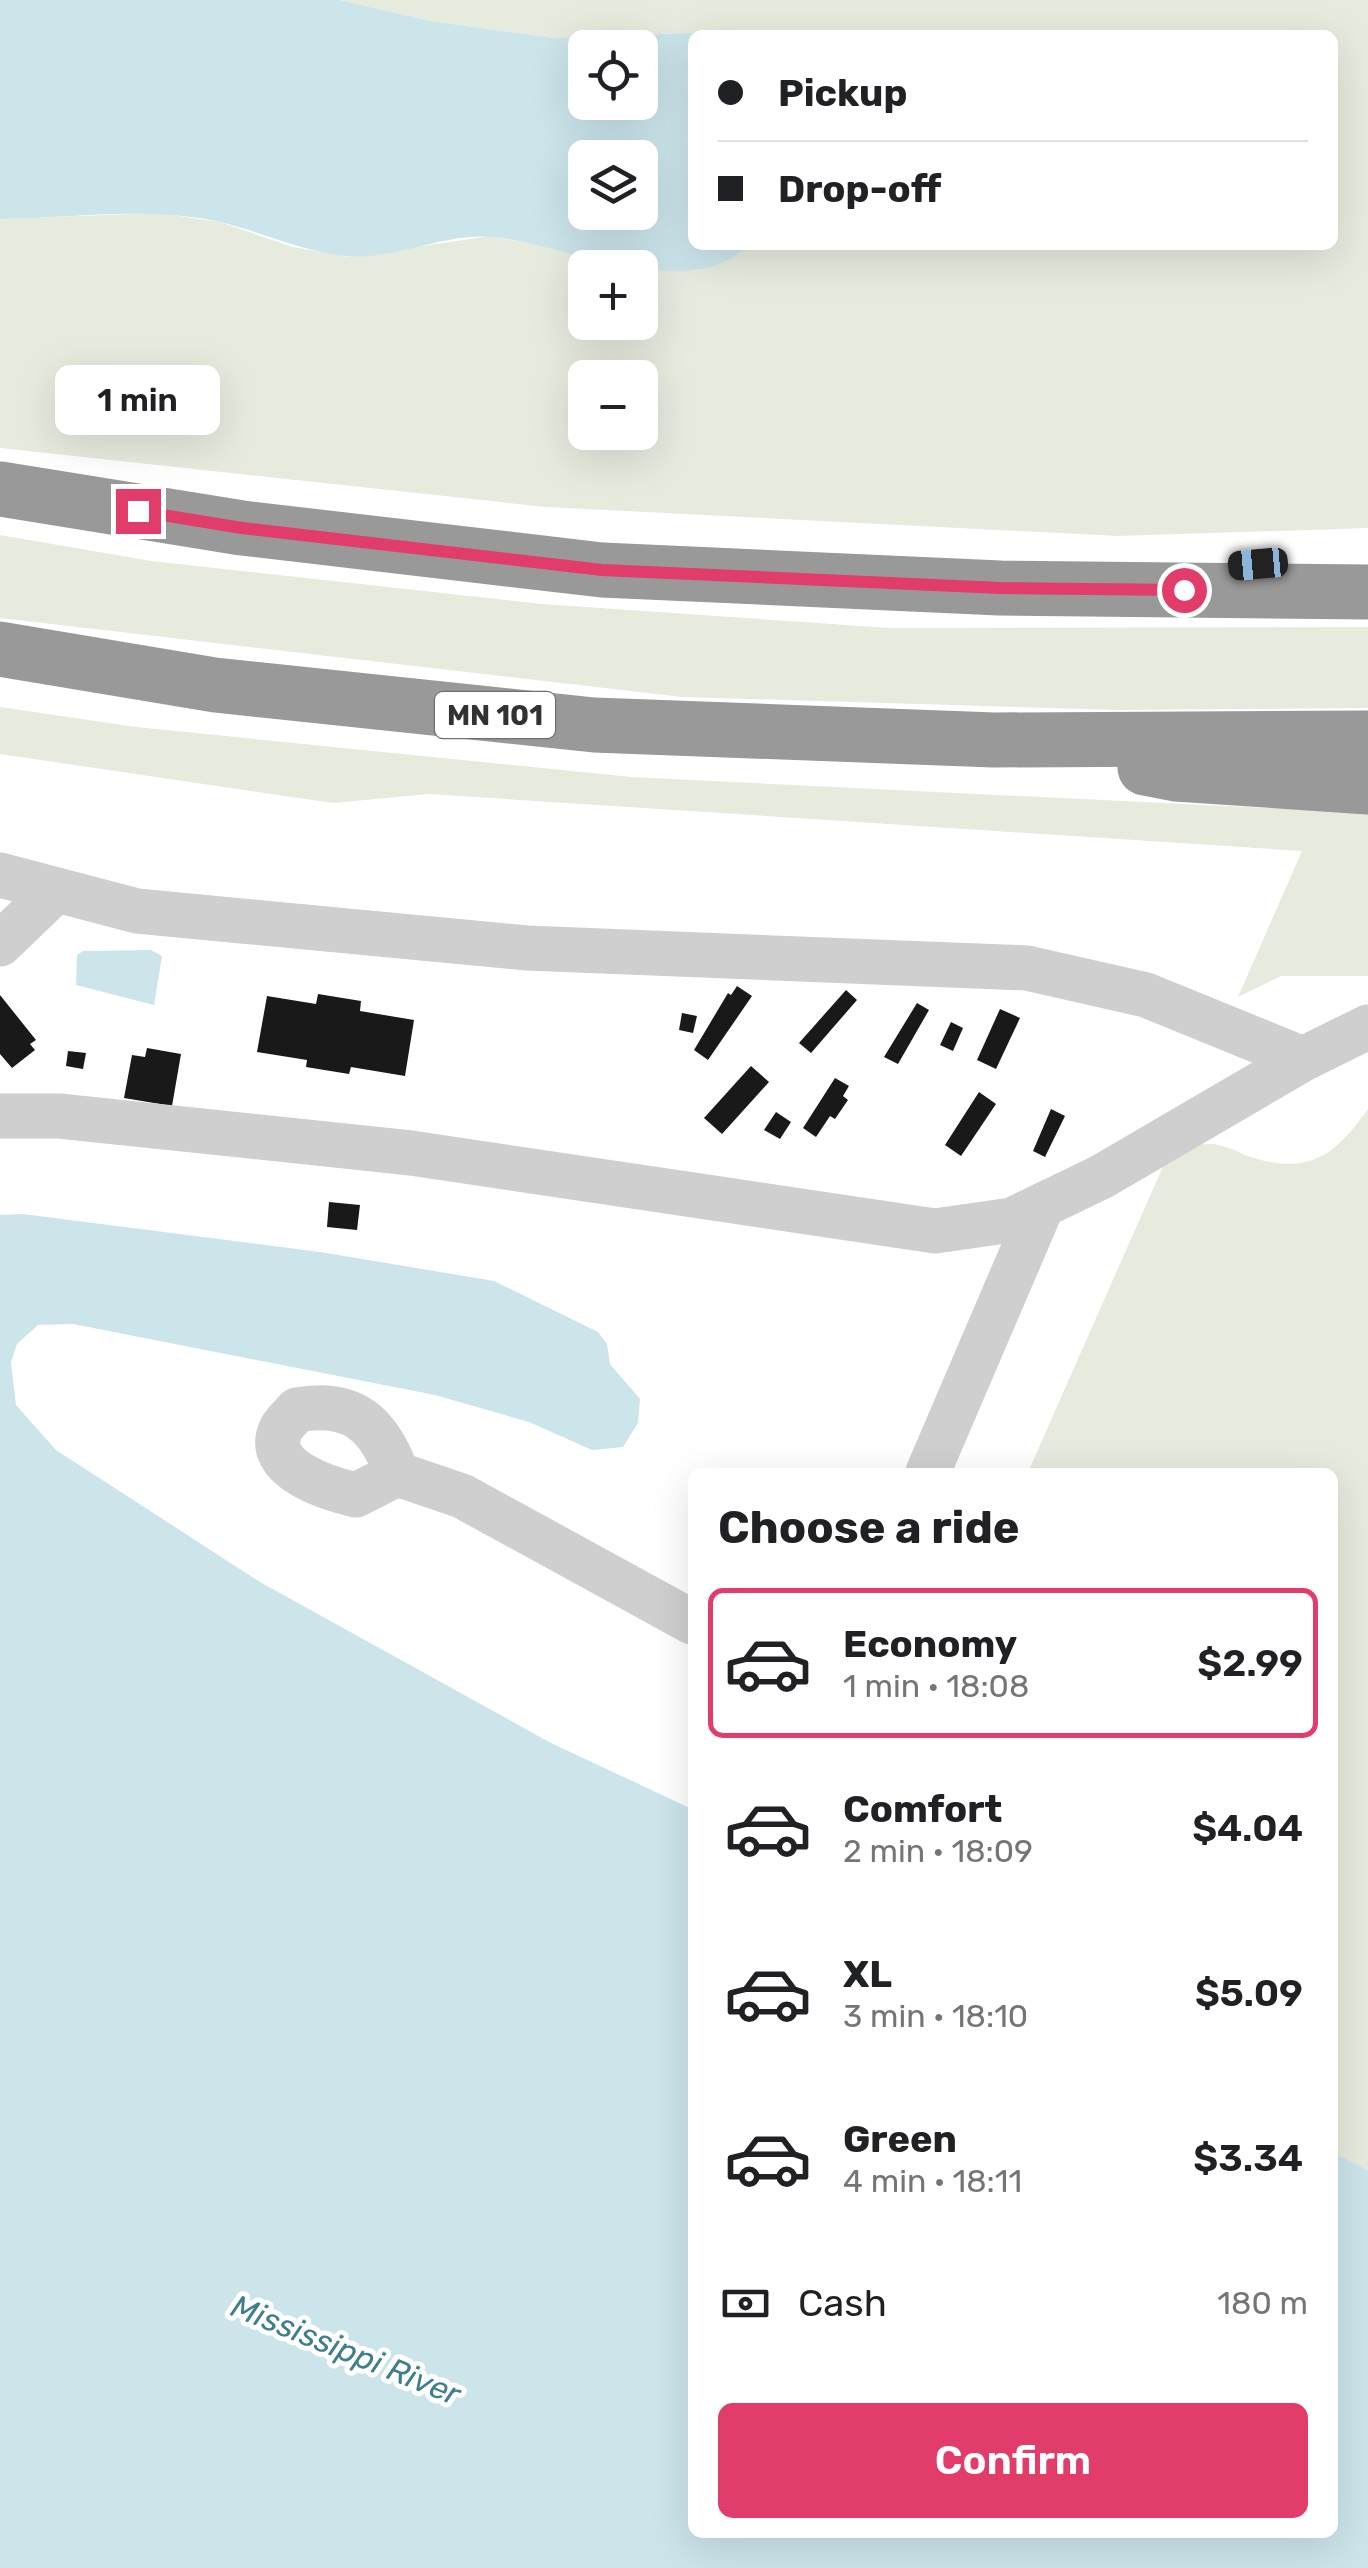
<!DOCTYPE html>
<meta charset="utf-8">
<style>
:root{--surface:#fff;--page:#f6f6f6;--text:#202124;--muted:#757577;--line:#e0e0e0;--accent:#e13c6a}
body{margin:0;font-family:Rubik,sans-serif;background:var(--page);color:var(--text);height:100vh;display:flex;flex-direction:column;font-size:38px;white-space:nowrap}
*{box-sizing:border-box;margin:0}
p{font-size:32px;color:var(--muted)}
.icon{flex:none;width:55px;height:55px;fill:none;stroke:currentColor;stroke-width:2;stroke-linecap:round;stroke-linejoin:round}
.map{position:relative;flex:1;overflow:hidden}
.side{position:absolute;left:688px;top:1468px;width:650px;height:1070px;display:flex;flex-direction:column;background:var(--surface);border-radius:15px;box-shadow:0 10px 40px #0002}
.side>*{flex:none}
.guide{position:absolute;left:688px;top:30px;width:650px;height:220px;border-radius:15px;box-shadow:0 10px 40px #0002;display:grid;align-content:center;height:220px;padding:0 30px;background:var(--surface)}
.fabs{position:absolute;left:568px;top:30px;display:grid;gap:20px}
.fabs a{display:grid;place-items:center;width:90px;height:90px;border-radius:15px;background:var(--surface);box-shadow:0 10px 40px #0002;font-size:50px}
.end{position:absolute;width:45px;height:45px;margin:-22px;border:12px solid #e13c6a;background:#fff;box-shadow:0 0 0 5px #fff}
.from{border-radius:50%}
.bubble{position:absolute;height:70px;border-radius:15px;background:var(--surface);box-shadow:0 10px 40px #0002;font-size:32px;font-weight:600;line-height:70px;text-align:center}
.car{position:absolute;width:30px;height:60px;margin:-30px -15px;border-radius:12px;box-shadow:0 0 8px 2px #0007;background:linear-gradient(#222 24%,#8ab4d8 0 40%,#222 0 76%,#8ab4d8 0 86%,#222 0)}
.guide b{display:flex;align-items:center;gap:35px;height:95px;font-size:38px}
.guide b+b{border-top:2px solid var(--line)}
.guide i{width:25px;height:25px;background:var(--text)}
ul{padding:0;list-style:none}
li{display:flex;align-items:center;gap:30px;height:150px;margin:0 20px 15px;padding:0 10px;border:5px solid transparent;border-radius:15px}
li div{flex:1}
li b{display:block;font-size:38px}
li em{font-style:normal;font-weight:600}
li.on{border-color:var(--accent)}
li>.icon{width:90px;height:90px;stroke-width:1.5}
h2{padding:0 30px;font-size:45px;line-height:120px}
.pay{display:flex;align-items:center;gap:25px;height:110px;padding:0 30px;font-size:38px}
.pay p{margin-inline-start:auto}
.action{display:flex;gap:20px;margin-top:auto;padding:20px 30px}
.action a{flex:1;height:115px;border-radius:15px;background:var(--accent);color:#fff;font-size:40px;font-weight:600;line-height:115px;text-align:center}
.map>svg:first-child{display:block}
.green{fill:#e7ebde;fill-rule:evenodd}
.water{fill:#cbe5eb;fill-rule:evenodd}
.building{fill:#191919}
.lines{fill:none;stroke-linecap:round;stroke-linejoin:round}
.minor{stroke:#cfcfcf;stroke-width:45}
.highway{stroke:#999;stroke-width:55}
.route{stroke:#e13c6a;stroke-width:12}
.labels{text-anchor:middle;dominant-baseline:central;stroke-width:10;stroke-linejoin:round;paint-order:stroke}
.shield{fill:#fff;stroke:#707070;stroke-width:2.5}
.shield-label{font-size:28px;font-weight:bold;fill:#323232}
.water-label{font-size:32px;font-style:italic;fill:#3f7e8c;stroke:#fff}
</style>
<div class="map">
<svg width="1368" height="2568" viewBox="0 0 1368 2568">
<rect width="100%" height="100%" fill="#fff"/>
<g class="green">
<path d="M340,0h1028v528l-250,8 -572,-29 -546,-59v-229l158,-6 62,9 73,25 55,10 142,-21 66,12 71,19 -42,1v54h55v-54c37,2 81,5 109,-23h583v-210h-586l-5,-4 -187,7 -123,-17zM585,378h55v54h-55z"/>
<path d="M0,535l151,26 391,43 348,24 478,-1v81l-247,2 -439,-13 -682,-79z"/>
<path d="M0,707l136,20 495,50 737,36v163h-87l-43,21 64,-146 -873,-57 -96,9 -333,-49z"/>
<path d="M1368,1109v1061l-35,-18 -1,-680h-304l141,-319c12,-3 26,-9 38,-9 16,-1 30,8 44,13 59,19 85,-3 117,-48z"/>
</g>
<g class="water">
<path d="M0,0h340l91,21 123,17 187,-7 5,4h-54v210h57c-60,60 -183,-1 -255,-8 -49,-5 -101,24 -150,19 -44,-5 -82,-24 -124,-34 -71,-16 -148,-4 -220,-3zM585,48h55v54h-55zM585,158h55v54h-55z"/>
<path d="M151,950l11,6 -8,49 -78,-20 1,-30 6,-4z"/>
<path d="M23,1214l297,38 174,29 104,51 9,12 3,20 30,35 -2,24 -15,24 -31,3 -63,-28 -94,-27 -362,-71 -35,1 -21,19 -6,18 5,43 40,45 204,132 291,161 141,66v723h640l1,-380 35,18v398h-1368v-1353z"/>
</g>
<g class="building">
<path d="M737,986l15,10 -44,64 -14,-10 34,-57 3,2z"/>
<path d="M846,990l11,10 -46,53 -12,-10z"/>
<path d="M318,994l43,7 -1,10 54,9 -9,56 -54,-9 -2,7 -43,-7 1,-7 -50,-8 10,-56 49,8z"/>
<path d="M0,995l36,45 -6,4 5,6 -23,18 -12,-14z"/>
<path d="M917,1003l12,7 -31,54 -14,-7z"/>
<path d="M1000,1009l20,9 -24,51 -19,-9z"/>
<path d="M682,1013l15,3 -4,17 -14,-3z"/>
<path d="M951,1022l12,6 -10,23 -13,-6z"/>
<path d="M147,1048l34,6 -9,52 -48,-8 8,-43 13,2z"/>
<path d="M68,1051l18,2 -3,16 -17,-3z"/>
<path d="M751,1066l18,16 -47,52 -18,-16z"/>
<path d="M835,1078l14,8 -6,10 5,4 -13,19 -5,-3 -14,21 -13,-9z"/>
<path d="M979,1092l17,12 -35,52 -16,-11z"/>
<path d="M1051,1109l14,7 -20,41 -12,-6z"/>
<path d="M776,1112l15,10 -11,17 -16,-9z"/>
<path d="M329,1202l31,3 -3,25 -30,-3z"/>
</g>
<g class="lines">
<g class="minor">
<path d="M0,875l137,36 390,37 500,20 119,27 157,64"/>
<path d="M0,944l56,-54"/>
<path d="M0,1116h59l352,37 524,78 77,-11 89,-43 202,-118 65,-32"/>
<path d="M928,1472l114,-266"/>
<path d="M397,1474c-18,-50 -44,-74 -100,-64 -5,6 -13,13 -16,19 -19,40 49,60 75,66l41,-21 65,22 230,126"/>
</g>
<g class="highway">
<path d="M0,489l242,39 360,42 398,18 368,4"/>
<path d="M0,649l215,36 379,40 400,15 374,-2"/>
<path d="M1145,768l31,6 192,13"/>
</g>
</g>
<g class="lines">
<path class="route" d="M138,511l104,17 360,42 398,18 184,2"/>
</g>
<g class="labels">
<rect class="shield" x="435" y="692" width="120" height="46" rx="8"/>
<g class="shield-label">
<text x="495" y="715">MN 101</text>
</g>
<g class="water-label">
<text transform="translate(346 2350) rotate(22)">Mississippi River</text>
</g>
</g>
</svg>
<div class="fabs">
<a><svg class="icon" aria-label="locate" viewBox="0 0 24 24"><circle cx="12" cy="12" r="6"/><path d="M12 2v4M12 18v4M2 12h4M18 12h4"/></svg></a>
<a><svg class="icon" aria-label="layers" viewBox="0 0 24 24"><path d="M12 4l9 5-9 5-9-5zM3 14l9 5 9-5"/></svg></a>
<a>+</a>
<a>−</a>
</div>
<i class="end from" style="left:1184px;top:590px"></i>
<i class="end" style="left:138px;top:511px"></i>
<div class="bubble" style="left:55px;top:365px;width:165px">1 min</div>
<i class="car" style="left:1258px;top:564px;rotate:265deg"></i>
<div class="guide">
<b><i class="from"></i>Pickup</b>
<b><i></i>Drop-off</b>
</div>
<section class="side">
<h2>Choose a ride</h2>
<ul>
<li class="on"><svg class="icon" aria-label="car" viewBox="0 0 24 24"><path d="M5 17H2v-5l4-1 3-4h7l3 4 3 1v5h-3M9 17h6M6 11h13"/><circle cx="7" cy="17" r="2"/><circle cx="17" cy="17" r="2"/></svg><div><b>Economy</b><p>1 min · 18:08</p></div><em>$2.99</em></li>
<li><svg class="icon" aria-label="car" viewBox="0 0 24 24"><path d="M5 17H2v-5l4-1 3-4h7l3 4 3 1v5h-3M9 17h6M6 11h13"/><circle cx="7" cy="17" r="2"/><circle cx="17" cy="17" r="2"/></svg><div><b>Comfort</b><p>2 min · 18:09</p></div><em>$4.04</em></li>
<li><svg class="icon" aria-label="car" viewBox="0 0 24 24"><path d="M5 17H2v-5l4-1 3-4h7l3 4 3 1v5h-3M9 17h6M6 11h13"/><circle cx="7" cy="17" r="2"/><circle cx="17" cy="17" r="2"/></svg><div><b>XL</b><p>3 min · 18:10</p></div><em>$5.09</em></li>
<li><svg class="icon" aria-label="car" viewBox="0 0 24 24"><path d="M5 17H2v-5l4-1 3-4h7l3 4 3 1v5h-3M9 17h6M6 11h13"/><circle cx="7" cy="17" r="2"/><circle cx="17" cy="17" r="2"/></svg><div><b>Green</b><p>4 min · 18:11</p></div><em>$3.34</em></li>
</ul>
<div class="pay"><svg class="icon" aria-label="cash" viewBox="0 0 24 24"><path d="M3 7h18v10H3z"/><circle cx="12" cy="12" r="2"/></svg>Cash<p>180 m</p></div>
<div class="action"><a>Confirm</a></div>
</section>
</div>
